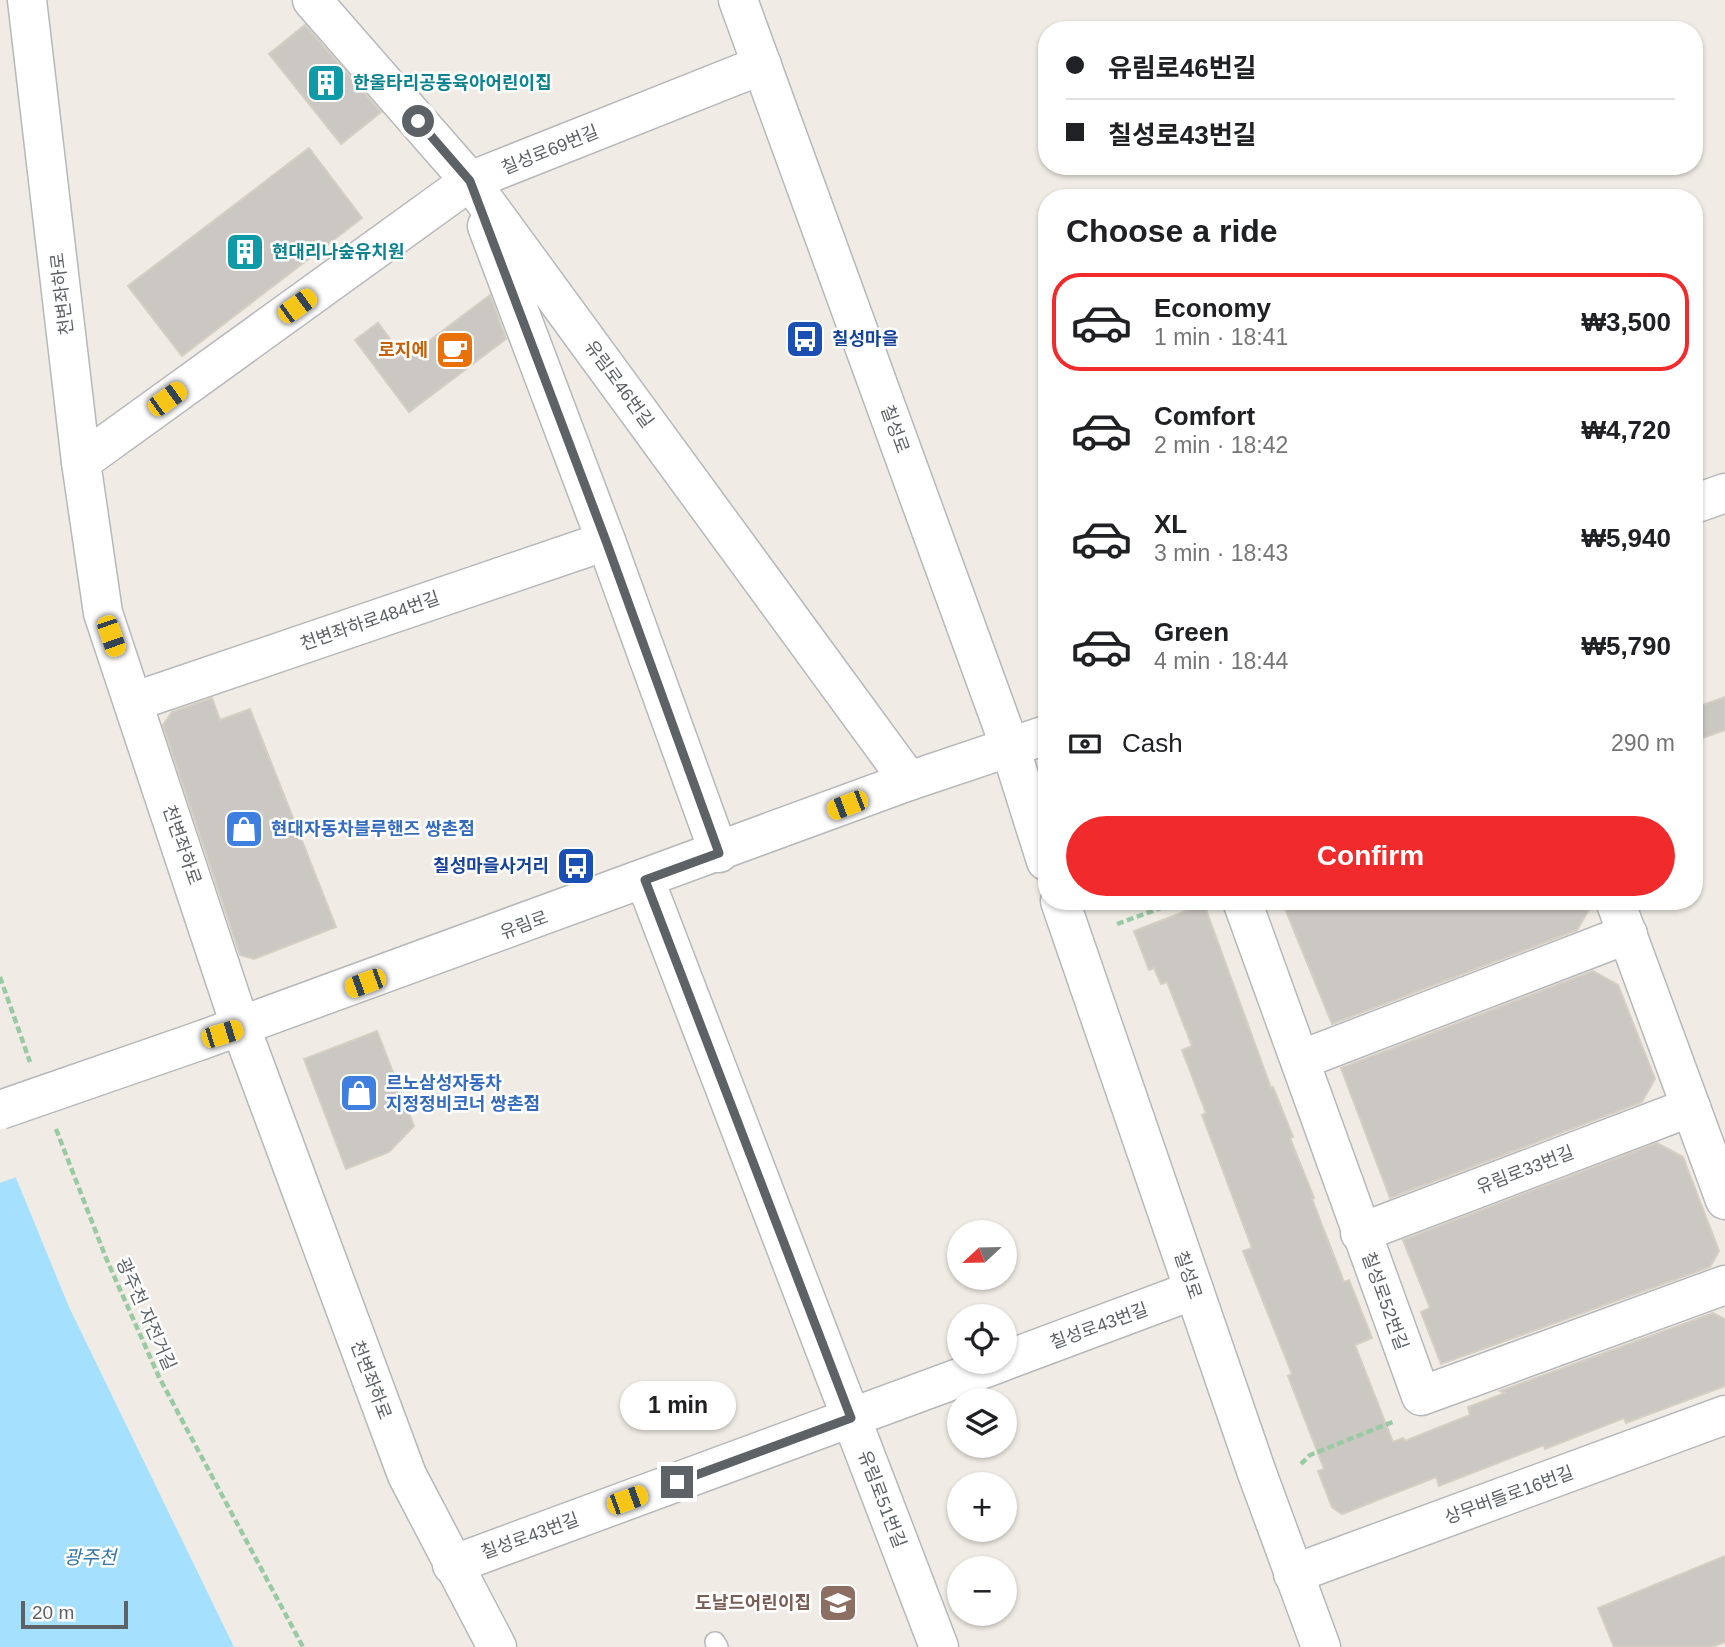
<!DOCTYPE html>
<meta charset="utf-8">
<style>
:root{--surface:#fff;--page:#f6f6f6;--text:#202124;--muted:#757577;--line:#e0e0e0;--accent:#f12a2c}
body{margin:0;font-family:Helvetica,"Noto Sans KR",sans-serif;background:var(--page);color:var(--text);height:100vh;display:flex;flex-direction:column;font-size:26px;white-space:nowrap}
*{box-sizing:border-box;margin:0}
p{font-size:23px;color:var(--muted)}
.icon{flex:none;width:38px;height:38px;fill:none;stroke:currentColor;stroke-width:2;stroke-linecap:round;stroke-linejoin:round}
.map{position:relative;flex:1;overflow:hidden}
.side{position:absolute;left:1038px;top:189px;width:665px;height:721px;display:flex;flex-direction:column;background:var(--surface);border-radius:28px;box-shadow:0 2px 5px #0004}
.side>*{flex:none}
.guide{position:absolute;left:1038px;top:21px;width:665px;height:154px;border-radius:28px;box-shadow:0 2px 5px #0004;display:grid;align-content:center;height:154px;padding:0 28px;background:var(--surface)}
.needle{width:46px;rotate:248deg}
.fabs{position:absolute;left:947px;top:1220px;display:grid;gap:14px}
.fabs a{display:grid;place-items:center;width:70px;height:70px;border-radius:50%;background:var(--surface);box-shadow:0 2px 5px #0004;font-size:35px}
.scale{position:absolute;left:21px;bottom:18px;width:107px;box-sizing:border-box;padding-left:7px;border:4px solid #5d6266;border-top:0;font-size:19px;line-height:24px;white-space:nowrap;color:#5d6266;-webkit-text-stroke:5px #fff;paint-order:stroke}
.end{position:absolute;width:32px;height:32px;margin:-16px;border:9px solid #5d6266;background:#fff;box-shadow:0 0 0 4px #fff}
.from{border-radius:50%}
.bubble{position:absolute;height:49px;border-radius:24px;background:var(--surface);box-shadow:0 2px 5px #0004;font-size:23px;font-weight:700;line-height:49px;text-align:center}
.car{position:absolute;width:21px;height:42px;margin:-21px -10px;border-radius:9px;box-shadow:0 0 5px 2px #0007;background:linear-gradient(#f5c518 24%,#345 0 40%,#f5c518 0 76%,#345 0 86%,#f5c518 0)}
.guide b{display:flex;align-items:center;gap:24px;height:66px;font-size:26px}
.guide b+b{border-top:2px solid var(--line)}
.guide i{width:18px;height:18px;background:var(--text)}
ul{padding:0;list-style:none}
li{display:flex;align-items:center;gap:21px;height:98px;margin:0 14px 10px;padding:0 14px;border:4px solid transparent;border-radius:28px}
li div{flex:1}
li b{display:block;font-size:26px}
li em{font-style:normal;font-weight:700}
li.active{border-color:var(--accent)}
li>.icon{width:63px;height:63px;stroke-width:1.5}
h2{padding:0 28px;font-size:32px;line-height:84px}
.pay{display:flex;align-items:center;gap:18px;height:77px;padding:0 28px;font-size:26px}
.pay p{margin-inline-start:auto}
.primary-button{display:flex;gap:14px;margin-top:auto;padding:14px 28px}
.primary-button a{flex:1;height:80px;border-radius:42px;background:var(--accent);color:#fff;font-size:28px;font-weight:700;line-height:80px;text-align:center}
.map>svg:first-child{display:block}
.water{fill:#a6e0ff}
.pier{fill:#f0ece5}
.building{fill:#cbc7c2;stroke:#d5cec3;stroke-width:2}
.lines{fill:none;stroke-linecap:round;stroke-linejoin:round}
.service-casing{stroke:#b6b8bc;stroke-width:22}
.minor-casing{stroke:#b6b8bc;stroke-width:41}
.tertiary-casing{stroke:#b6b8bc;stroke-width:41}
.path{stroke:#99caa3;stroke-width:4.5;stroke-dasharray:7 3.5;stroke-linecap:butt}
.service{stroke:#fff;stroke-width:19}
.minor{stroke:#fff;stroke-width:38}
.tertiary{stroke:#fff;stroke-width:38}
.tertiary-bridge-casing{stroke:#b6b8bc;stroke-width:41;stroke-linecap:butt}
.tertiary-bridge{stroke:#fff;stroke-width:38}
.route{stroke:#5d6266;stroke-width:9}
.labels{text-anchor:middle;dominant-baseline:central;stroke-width:5;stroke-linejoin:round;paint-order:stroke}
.culture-label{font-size:18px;font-weight:bold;fill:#0d838f;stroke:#fff;text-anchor:start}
.street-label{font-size:18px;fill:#5d6266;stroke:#fff}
.transit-label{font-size:18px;font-weight:bold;fill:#164399;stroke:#fff;text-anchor:start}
.food-label{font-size:18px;font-weight:bold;fill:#c56008;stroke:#fff;text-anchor:end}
.shop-label{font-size:18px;font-weight:bold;fill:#366cbe;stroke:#fff;text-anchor:start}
.education-label{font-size:18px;font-weight:bold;fill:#785e54;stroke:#fff;text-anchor:end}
.water-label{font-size:19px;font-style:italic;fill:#3877a4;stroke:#fff}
</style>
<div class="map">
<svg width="1725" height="1647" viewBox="0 0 1725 1647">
<rect width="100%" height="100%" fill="#f0ece5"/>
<path class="water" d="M0,1139l69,168 165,340h-234z"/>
<path class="pier" d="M0,1135l19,41 -19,7z"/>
<g class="building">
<path d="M305,25l76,87 -40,32 -72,-90z"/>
<path d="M309,148l53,70 -180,138 -54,-70z"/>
<path d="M490,295l16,44 -97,73 -54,-72 23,-17 27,36z"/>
<path d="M1725,697v33l-31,11v-33z"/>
<path d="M212,698l8,22 30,-11 86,218 -82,32 -14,-4 -77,-230 9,-13z"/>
<path d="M1282,901h312l-17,29 -245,94z"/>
<path d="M1204,904l67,184 2,-1 20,50 -3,1 24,60 -2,1 32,83 5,-2 23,58 -17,7 38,97 10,-4 2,3 65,-26 -2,-8 37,-14 -5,-2 213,-78 12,6v67l-99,37 -2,-5 -79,31 -1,-4 -105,41 -3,-9 -94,37 -10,-7 -14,-36 6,-2 -36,-93 4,-2 -49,-123 9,-3 -50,-133 4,-2 -24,-63 10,-4 -25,-64 -6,2 -7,-16 -5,2 -15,-39z"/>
<path d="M1593,971l25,14 37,94 -13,23 -252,96 -49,-130z"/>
<path d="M377,1031l37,95 -25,26 -43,17 -42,-110z"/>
<path d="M1657,1143l26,14 36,94 -9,16 -269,97 -20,-52 9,-4 -27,-68z"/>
<path d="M1725,1556v86l-13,5h-98l-16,-39z"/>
</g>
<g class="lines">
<defs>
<path id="service" d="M715,1642l3,5"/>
<g id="minor">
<path d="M27,0l54,462 22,151 138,415 166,447 90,172"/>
<path d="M312,0l158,181 439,600"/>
<path d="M487,226l119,315 113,312"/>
<path d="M81,462l389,-281 292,-116"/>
<path d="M133,702l473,-161"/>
<path d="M1010,747l36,114"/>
<path d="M645,880l294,767"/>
<path d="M1060,901l197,572 64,174"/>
<path d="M1242,901l179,495 304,-111"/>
<path d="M1615,901l110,299"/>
<path d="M1300,1060l328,-126"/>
<path d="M1360,1233l331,-126"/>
<path d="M1004,1361l190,-71"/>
<path d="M452,1565l550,-203"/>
<path d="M1293,1574l432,-159"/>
</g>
<g id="tertiary">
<path d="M738,0l272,747"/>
<path d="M1694,504l31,-11"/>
<path d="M202,1040l707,-259 137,-46"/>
</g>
</defs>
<use href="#service" class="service-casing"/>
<use href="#minor" class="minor-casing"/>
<use href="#tertiary" class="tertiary-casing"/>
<g class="path">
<path d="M1117,924l63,-23"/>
<path d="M0,977l30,85"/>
<path d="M56,1129l50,129 53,119 144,270"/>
<path d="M1301,1464l9,-9 85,-34"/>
</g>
<use href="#service" class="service"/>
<use href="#minor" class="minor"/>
<use href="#tertiary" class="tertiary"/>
<defs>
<path id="tertiary-bridge" d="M0,1110l202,-70"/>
</defs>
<use href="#tertiary-bridge" class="tertiary-bridge-casing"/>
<use href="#tertiary-bridge" class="tertiary-bridge"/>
</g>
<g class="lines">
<path class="route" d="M418,121l52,60 136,360 113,312 -74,27 206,538 -174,64"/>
</g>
<defs>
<symbol id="building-square" viewBox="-11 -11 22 22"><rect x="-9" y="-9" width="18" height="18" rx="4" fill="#0f9aa8" stroke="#fff"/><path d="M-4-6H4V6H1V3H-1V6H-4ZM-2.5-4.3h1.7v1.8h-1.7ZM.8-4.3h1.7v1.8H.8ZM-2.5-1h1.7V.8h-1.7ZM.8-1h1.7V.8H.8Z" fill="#fff"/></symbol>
<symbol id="bus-square" viewBox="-11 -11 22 22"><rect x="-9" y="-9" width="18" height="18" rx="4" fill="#1a4fb4" stroke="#fff"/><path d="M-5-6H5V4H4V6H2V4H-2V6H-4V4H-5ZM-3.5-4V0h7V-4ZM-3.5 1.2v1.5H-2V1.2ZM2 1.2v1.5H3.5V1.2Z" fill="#fff"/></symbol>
<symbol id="cafe-square" viewBox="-11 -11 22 22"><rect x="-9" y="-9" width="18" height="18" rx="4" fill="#e8710a" stroke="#fff"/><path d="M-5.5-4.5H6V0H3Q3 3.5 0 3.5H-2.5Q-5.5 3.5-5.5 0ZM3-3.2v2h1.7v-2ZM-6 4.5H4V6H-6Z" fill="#fff"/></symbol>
<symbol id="shop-square" viewBox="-11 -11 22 22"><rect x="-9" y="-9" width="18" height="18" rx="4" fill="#3f7fe0" stroke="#fff"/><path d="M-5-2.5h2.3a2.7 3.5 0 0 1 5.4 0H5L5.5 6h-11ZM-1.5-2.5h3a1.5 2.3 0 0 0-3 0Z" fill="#fff"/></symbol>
<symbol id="school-square" viewBox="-11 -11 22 22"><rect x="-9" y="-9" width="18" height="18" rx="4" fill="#8d6e63" stroke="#fff"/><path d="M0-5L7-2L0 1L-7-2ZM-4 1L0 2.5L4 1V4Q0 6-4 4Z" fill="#fff"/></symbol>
</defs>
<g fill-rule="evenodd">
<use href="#building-square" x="304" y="61" width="44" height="44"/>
<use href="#building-square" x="223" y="230" width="44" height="44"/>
<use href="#bus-square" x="783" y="317" width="44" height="44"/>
<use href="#cafe-square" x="433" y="328" width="44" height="44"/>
<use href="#shop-square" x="222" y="807" width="44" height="44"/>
<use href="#bus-square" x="554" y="844" width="44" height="44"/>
<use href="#shop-square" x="337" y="1071" width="44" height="44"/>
<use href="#school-square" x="816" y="1581" width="44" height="44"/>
</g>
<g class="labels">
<g class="culture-label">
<text x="353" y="83">한울타리공동육아어린이집</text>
<text x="272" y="252">현대리나숲유치원</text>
</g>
<g class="street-label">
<text transform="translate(550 150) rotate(-22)">칠성로69번길</text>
<text transform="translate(62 294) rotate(-97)">천변좌하로</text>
<text transform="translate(619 384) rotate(54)">유림로46번길</text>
<text transform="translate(895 429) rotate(70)">칠성로</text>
<text transform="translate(370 621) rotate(-19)">천변좌하로484번길</text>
<text transform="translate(182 845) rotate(71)">천변좌하로</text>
<text transform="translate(524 925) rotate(-20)">유림로</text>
<text transform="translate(1525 1170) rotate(-21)">유림로33번길</text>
<text transform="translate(1188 1275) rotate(71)">칠성로</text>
<text transform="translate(1385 1301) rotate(70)">칠성로52번길</text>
<text transform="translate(146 1314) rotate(66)">광주천 자전거길</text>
<text transform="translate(1099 1326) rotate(-20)">칠성로43번길</text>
<text transform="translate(371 1380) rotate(69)">천변좌하로</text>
<text transform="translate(1509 1495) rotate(-20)">상무버들로16번길</text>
<text transform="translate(882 1499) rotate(69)">유림로51번길</text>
<text transform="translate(530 1536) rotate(-20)">칠성로43번길</text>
</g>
<g class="transit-label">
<text x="832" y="339">칠성마을</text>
<text x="549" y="866" text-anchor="end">칠성마을사거리</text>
</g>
<g class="food-label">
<text x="428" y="350">로지에</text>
</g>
<g class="shop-label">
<text x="271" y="829">현대자동차블루핸즈 쌍촌점</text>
<text x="386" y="1083">르노삼성자동차<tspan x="386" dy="21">지정정비코너 쌍촌점</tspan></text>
</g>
<g class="education-label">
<text x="811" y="1603">도날드어린이집</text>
</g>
<g class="water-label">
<text x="90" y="1557">광주천</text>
</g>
</g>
</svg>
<div class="fabs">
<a><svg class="needle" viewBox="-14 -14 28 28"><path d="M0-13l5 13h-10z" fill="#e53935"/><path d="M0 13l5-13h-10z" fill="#757577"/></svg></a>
<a><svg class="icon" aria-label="locate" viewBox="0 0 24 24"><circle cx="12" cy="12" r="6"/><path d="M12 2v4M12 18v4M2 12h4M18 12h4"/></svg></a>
<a><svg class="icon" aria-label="layers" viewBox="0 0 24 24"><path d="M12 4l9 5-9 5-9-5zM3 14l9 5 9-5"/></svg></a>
<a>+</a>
<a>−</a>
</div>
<div class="scale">20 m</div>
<i class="end from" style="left:418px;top:121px"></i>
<i class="end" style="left:677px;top:1482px"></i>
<div class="bubble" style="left:620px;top:1381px;width:116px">1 min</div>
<i class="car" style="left:297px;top:306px;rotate:54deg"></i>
<i class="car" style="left:167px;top:399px;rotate:54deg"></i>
<i class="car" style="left:111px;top:636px;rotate:161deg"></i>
<i class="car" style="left:847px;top:805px;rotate:249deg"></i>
<i class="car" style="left:365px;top:983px;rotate:250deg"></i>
<i class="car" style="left:222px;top:1034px;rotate:73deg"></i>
<i class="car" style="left:627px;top:1500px;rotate:70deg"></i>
<div class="guide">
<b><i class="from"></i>유림로46번길</b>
<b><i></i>칠성로43번길</b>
</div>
<section class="side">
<h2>Choose a ride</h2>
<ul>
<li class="active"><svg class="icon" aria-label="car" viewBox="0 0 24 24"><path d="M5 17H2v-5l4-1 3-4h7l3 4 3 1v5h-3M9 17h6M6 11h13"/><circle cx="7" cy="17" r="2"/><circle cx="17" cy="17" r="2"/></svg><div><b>Economy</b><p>1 min · 18:41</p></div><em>₩3,500</em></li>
<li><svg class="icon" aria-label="car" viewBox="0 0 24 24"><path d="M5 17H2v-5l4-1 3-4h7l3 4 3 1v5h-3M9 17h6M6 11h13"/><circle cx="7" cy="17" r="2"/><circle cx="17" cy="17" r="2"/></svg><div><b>Comfort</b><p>2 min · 18:42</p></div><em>₩4,720</em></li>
<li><svg class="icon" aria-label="car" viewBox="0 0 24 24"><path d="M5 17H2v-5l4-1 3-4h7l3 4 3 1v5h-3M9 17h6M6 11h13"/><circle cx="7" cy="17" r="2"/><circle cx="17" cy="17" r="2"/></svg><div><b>XL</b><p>3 min · 18:43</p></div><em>₩5,940</em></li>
<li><svg class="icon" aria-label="car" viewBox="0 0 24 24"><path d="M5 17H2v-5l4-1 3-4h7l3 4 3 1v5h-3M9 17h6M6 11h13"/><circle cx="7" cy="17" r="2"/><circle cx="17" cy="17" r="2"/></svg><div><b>Green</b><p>4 min · 18:44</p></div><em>₩5,790</em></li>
</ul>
<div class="pay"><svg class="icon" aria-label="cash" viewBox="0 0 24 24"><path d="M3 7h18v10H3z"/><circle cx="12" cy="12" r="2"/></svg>Cash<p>290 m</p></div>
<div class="primary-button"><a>Confirm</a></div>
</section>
</div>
